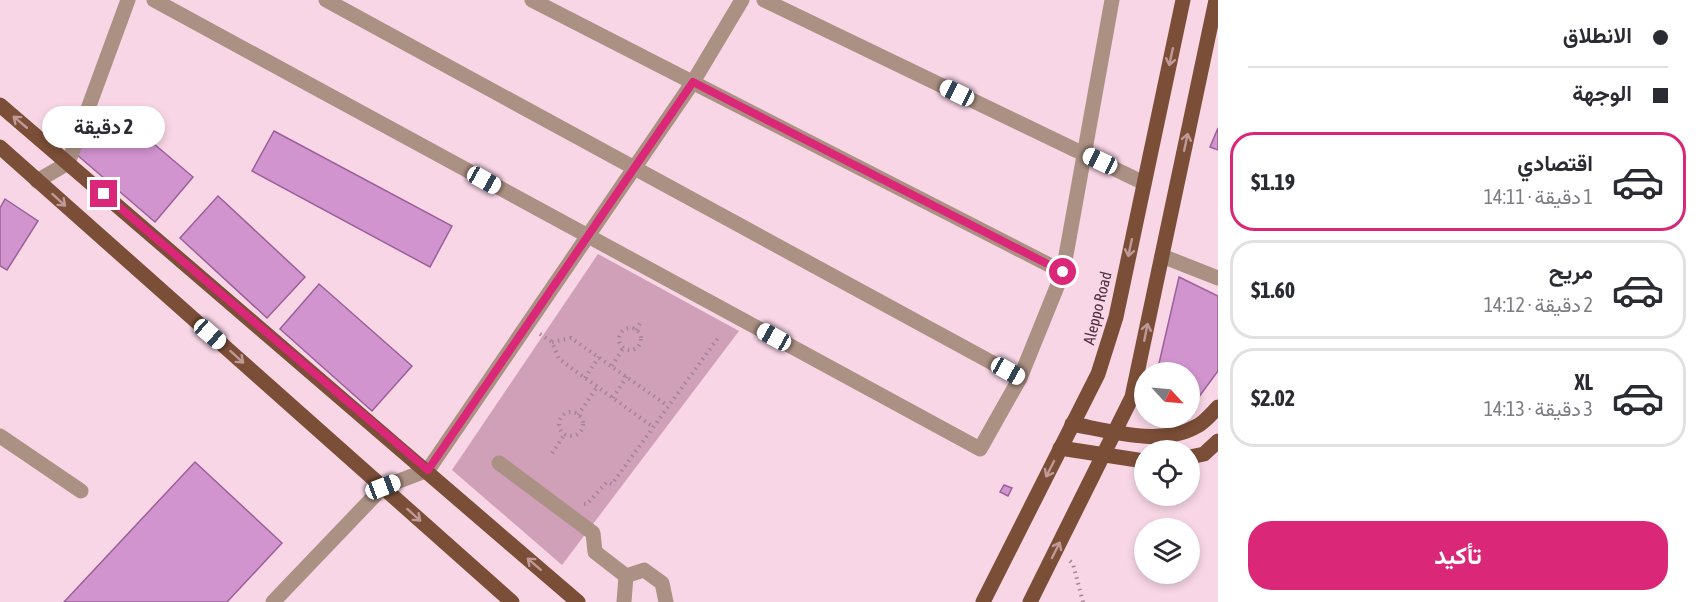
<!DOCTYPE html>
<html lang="ar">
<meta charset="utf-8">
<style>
:root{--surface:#fff;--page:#f2f2f3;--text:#2b2b33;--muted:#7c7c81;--line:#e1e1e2;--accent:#db2777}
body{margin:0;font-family:"Asap Condensed",Vazirmatn,sans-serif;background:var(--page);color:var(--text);direction:rtl;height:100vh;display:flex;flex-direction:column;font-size:22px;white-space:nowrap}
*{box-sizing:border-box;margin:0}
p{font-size:20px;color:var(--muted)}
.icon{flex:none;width:33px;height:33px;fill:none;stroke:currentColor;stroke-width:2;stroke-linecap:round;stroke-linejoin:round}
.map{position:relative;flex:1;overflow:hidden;direction:ltr}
.sheet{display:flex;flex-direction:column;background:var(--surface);width:480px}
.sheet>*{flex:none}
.banner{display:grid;align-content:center;height:132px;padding:0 30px;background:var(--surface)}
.needle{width:39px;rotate:116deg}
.tools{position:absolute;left:1134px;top:362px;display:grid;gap:12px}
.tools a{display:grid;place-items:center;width:66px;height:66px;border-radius:50%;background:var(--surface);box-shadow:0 3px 9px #0003;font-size:30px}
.end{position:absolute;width:27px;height:27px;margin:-14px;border:8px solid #db2777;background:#fff;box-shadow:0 0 0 3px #fff}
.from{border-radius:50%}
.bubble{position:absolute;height:42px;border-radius:21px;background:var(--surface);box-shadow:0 3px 9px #0003;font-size:20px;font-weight:700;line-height:42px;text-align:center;direction:rtl}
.car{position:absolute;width:18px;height:36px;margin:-18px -9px;border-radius:8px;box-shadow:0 0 4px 2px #0007;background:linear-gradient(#fff 24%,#345 0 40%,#fff 0 76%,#345 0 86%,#fff 0)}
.banner b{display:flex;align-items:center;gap:21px;height:57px;font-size:22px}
.banner b+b{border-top:2px solid var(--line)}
.banner i{width:15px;height:15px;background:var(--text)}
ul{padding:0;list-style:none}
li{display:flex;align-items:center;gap:18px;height:99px;margin:0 12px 9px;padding:0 18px;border:3px solid var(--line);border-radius:24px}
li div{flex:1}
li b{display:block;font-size:22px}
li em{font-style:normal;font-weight:700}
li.current{border-color:var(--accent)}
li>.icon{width:54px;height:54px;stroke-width:1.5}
.action{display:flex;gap:12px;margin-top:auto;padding:12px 30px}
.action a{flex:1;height:69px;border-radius:24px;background:var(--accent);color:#fff;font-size:24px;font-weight:700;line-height:69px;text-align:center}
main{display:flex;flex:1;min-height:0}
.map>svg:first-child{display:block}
.green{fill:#d09fb8}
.building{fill:#d194cf;stroke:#9a6199;stroke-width:1.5}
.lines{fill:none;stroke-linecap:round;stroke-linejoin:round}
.path{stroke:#a58495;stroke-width:4;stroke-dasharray:1.5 4.5;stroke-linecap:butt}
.minor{stroke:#ab9184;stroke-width:15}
.major{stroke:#7b4e37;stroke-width:15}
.oneway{stroke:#c09997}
.route{stroke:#db2777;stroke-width:8}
.labels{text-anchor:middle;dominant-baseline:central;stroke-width:4.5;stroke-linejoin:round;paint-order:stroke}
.street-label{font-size:16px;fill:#4f2f40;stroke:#f8d6e6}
</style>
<main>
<section class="sheet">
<div class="banner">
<b><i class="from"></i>الانطلاق</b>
<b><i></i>الوجهة</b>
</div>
<ul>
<li class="current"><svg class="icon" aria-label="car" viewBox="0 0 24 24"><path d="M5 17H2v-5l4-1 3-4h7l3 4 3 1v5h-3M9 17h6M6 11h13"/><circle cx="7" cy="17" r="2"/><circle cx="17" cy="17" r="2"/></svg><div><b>اقتصادي</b><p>1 دقيقة · 14:11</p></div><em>$1.19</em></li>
<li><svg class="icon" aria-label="car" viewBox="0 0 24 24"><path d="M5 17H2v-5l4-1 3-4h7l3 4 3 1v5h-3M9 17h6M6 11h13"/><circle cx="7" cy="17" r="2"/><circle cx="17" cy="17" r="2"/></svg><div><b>مريح</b><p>2 دقيقة · 14:12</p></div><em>$1.60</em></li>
<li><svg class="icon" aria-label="car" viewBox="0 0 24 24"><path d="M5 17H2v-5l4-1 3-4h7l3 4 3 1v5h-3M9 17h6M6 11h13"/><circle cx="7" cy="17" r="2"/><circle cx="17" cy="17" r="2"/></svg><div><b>XL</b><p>3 دقيقة · 14:13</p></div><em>$2.02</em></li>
</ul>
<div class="action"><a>تأكيد</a></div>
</section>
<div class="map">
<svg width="1218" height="602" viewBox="0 0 1218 602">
<rect width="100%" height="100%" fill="#f8d6e6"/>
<path class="green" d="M598,254l141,77 -177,234 -110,-95z"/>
<g class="building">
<path d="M114,110l79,67 -38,45 -79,-68z"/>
<path d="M1218,128v22l-8,-3z"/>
<path d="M274,131l178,95 -22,41 -178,-96z"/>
<path d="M218,196l87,81 -38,41 -87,-80z"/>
<path d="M5,199l33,22 -31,49 -7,-4v-58z"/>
<path d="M1179,277l39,19v75l-28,38v-37h-33z"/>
<path d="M319,284l93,82 -40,45 -92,-82z"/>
<path d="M195,462l87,81 -55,59h-163z"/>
<path d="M1004,485l8,3 -4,8 -8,-4z"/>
</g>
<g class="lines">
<g class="path">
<circle cx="630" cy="339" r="11"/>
<path d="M636,330l6,-10"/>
<path d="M540,334l12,8 7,17 94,68"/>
<path d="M552,342l19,-4 97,68"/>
<path d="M612,366l11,-18"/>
<path d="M585,378l14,-21"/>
<path d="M613,398l14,-22"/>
<circle cx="571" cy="424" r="12"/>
<path d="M578,415l19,-28"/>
<path d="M552,453l13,-19"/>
<path d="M584,504h3l20,-22 5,2 106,-146"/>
<path d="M1070,561l3,3 10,38"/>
</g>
<g class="minor">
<path d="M154,0l826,449 40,-71 43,-106 49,-272"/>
<path d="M326,0l694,378"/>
<path d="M532,0l531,272"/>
<path d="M764,0l380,183"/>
<path d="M37,181l31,-18 60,-163"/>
<path d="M1162,256l56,22"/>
<path d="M0,436l81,55"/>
<path d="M499,463l94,70 2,19 31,24 18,-6 18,13 4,19"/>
<path d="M273,602l110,-115 45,-17 265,-388 49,-82"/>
<path d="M624,602l2,-26"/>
</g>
<g class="major">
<path d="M0,105l578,497"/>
<path d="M0,147l512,455"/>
<path d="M1072,424c38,7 89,23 125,2 8,-4 15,-13 21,-19"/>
<path d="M1060,448l84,13"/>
<path d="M1190,457l14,-3 14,-13"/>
<path d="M983,602l115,-228 18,-57 67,-317"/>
<path d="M1030,602l102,-205 84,-397"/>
</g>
</g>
<defs><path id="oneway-shaft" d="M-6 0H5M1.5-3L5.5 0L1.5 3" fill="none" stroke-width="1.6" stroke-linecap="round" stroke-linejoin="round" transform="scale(1.5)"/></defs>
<g class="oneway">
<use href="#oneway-shaft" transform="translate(1171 57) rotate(102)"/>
<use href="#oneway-shaft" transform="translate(20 122) rotate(-140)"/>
<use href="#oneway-shaft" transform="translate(1186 142) rotate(-78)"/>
<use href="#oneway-shaft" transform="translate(59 200) rotate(42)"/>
<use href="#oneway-shaft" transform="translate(1130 248) rotate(102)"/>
<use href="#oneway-shaft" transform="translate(1146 332) rotate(-79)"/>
<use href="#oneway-shaft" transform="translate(237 357) rotate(42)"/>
<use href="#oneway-shaft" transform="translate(1050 469) rotate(117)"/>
<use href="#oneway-shaft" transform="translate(414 515) rotate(42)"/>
<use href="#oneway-shaft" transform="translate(1056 550) rotate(-63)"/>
<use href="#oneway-shaft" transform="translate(534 564) rotate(-139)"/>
</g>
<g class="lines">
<path class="route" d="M104,194l324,276 265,-388 370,190"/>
</g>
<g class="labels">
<g class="street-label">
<text transform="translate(1097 308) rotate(-76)">Aleppo Road</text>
</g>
</g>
</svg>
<div class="tools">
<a><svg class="needle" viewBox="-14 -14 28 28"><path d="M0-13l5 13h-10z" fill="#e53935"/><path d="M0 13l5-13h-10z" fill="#7c7c81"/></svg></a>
<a><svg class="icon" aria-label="locate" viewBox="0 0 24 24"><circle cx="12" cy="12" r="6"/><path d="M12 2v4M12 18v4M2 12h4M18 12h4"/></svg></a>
<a><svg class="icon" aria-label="layers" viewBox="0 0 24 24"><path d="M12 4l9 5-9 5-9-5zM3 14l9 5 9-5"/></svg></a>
</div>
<i class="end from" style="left:1063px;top:272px"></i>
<i class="end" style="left:104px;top:194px"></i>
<div class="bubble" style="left:42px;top:106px;width:123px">2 دقيقة</div>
<i class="car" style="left:957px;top:93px;rotate:296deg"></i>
<i class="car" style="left:1100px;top:161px;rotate:295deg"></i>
<i class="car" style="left:484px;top:180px;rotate:119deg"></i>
<i class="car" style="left:210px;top:334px;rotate:131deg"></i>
<i class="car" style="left:774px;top:337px;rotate:299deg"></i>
<i class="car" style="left:1008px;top:371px;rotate:119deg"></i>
<i class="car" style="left:383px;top:487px;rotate:69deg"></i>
</div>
</main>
